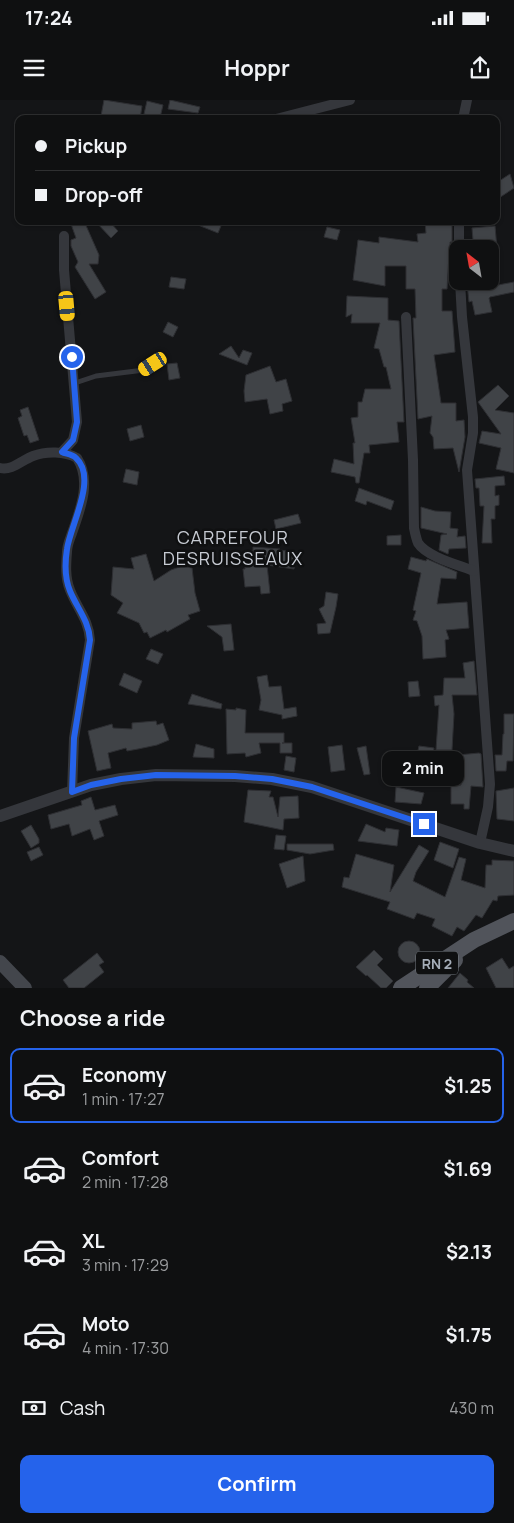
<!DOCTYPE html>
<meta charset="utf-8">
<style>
:root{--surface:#0f1011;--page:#1d1e1f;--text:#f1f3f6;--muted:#9b9d9f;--line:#2f3031;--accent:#2563eb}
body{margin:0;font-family:Manrope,sans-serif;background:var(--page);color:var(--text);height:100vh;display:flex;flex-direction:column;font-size:19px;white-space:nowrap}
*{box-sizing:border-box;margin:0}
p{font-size:16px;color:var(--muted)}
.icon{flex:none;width:28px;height:28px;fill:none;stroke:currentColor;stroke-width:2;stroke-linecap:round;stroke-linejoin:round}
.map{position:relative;height:888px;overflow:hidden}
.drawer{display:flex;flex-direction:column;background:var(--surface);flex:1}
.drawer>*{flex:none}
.banner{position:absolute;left:15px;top:15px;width:485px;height:110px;border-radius:10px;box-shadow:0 1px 4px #0004,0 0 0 1px var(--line);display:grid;align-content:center;height:110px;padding:0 20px;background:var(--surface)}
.needle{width:32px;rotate:329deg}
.controls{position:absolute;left:449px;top:140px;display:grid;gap:10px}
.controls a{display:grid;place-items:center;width:50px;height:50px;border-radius:10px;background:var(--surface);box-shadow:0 1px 4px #0004,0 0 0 1px var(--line);font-size:25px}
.end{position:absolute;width:22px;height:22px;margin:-11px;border:6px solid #2563eb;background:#fff;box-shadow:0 0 0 2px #fff}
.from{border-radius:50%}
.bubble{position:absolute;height:35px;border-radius:10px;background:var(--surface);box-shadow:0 1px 4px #0004,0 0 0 1px var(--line);font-size:16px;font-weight:700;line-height:35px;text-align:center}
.car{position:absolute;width:15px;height:30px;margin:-15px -8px;border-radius:6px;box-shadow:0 0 4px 1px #0007;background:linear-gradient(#f5c518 24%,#345 0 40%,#f5c518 0 76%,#345 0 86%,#f5c518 0)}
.banner b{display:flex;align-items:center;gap:18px;height:48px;font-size:19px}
.banner b+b{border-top:1px solid var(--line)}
.banner i{width:12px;height:12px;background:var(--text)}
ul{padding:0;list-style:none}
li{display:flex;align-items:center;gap:15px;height:75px;margin:0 10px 8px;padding:0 10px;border:2px solid transparent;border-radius:10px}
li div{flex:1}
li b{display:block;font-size:19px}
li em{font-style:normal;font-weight:700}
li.current{border-color:var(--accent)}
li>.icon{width:45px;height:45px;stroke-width:1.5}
h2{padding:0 20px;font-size:22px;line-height:60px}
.pay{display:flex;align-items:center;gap:12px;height:55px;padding:0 20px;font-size:19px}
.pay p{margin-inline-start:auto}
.primary-button{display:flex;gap:10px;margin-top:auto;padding:10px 20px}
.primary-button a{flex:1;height:58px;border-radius:10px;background:var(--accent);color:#fff;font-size:20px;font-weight:700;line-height:58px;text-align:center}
.status{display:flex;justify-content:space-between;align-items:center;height:35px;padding:0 25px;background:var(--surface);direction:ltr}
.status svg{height:14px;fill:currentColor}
header{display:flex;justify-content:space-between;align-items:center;height:65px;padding:0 20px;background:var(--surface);font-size:22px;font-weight:700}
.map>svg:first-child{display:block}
.building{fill:#404347;stroke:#2e2f33}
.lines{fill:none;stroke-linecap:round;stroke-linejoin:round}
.service{stroke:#35373c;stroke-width:5}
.minor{stroke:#35373c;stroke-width:10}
.tertiary{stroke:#35373c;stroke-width:12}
.secondary{stroke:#43464c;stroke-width:14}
.primary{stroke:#51545b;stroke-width:16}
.route{stroke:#2563eb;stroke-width:6}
.labels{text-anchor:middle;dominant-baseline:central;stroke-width:5;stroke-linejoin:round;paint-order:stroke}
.shield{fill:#0f1011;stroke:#787e86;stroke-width:1}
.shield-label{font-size:14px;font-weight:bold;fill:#a5adb8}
.quarter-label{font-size:18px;letter-spacing:1px;fill:#c7cbd3;stroke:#0f1011}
</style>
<div class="status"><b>17:24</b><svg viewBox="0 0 49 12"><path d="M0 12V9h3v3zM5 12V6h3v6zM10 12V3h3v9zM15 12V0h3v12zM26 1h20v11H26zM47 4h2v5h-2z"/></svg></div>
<header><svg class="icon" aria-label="menu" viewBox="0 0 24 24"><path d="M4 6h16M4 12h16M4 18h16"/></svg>Hoppr<svg class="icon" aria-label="share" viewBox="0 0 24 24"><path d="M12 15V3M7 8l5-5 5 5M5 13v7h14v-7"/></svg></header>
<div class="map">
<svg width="514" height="888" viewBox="0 0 514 888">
<rect width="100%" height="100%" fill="#141517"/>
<g class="building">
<path d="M104,0l38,6 -2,13h-16l-23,-3z"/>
<path d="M170,0l30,7 -2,6 -30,-4z"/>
<path d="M147,1l16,4 -3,13 -16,-4z"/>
<path d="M510,74l4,14 -18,12v-17z"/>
<path d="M70,121h14l15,34 -1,9h-9l17,28 -11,7 -20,-32 3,-5 -7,-16v-6l5,-2z"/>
<path d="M95,121h14l9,10 -7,7z"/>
<path d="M188,121h35l-5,12z"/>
<path d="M425,121h27v21h-2l1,13h-2l-2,34h-5v22h10l3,41 -21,3 7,48h15v18l8,-1 1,17 -6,35 -6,-24 -19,1 -1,-12 -3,-4 2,-17 -14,3 -5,-101h3l-1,-29h-9v-23h-21v20l-32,-6 5,-40 21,3v-6l39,5 -1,-8 9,-1z"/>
<path d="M495,126l2,23h-15l-2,-9h-7l-1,-12z"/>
<path d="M327,127l13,3 -3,10 -13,-3z"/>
<path d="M171,177l15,2 -2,10 -15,-2z"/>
<path d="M476,182l1,7 37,-7v10l-24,5 -1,1 3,14 -17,3 -3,-14 -3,1 -2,-19z"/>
<path d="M347,196l41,2v22l11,1 5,101h-7l2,20 -30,3 1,8h-6l-5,30h-3l-1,-6 -24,-5 3,-13 20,5 -1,-21h2l-4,-25 7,-1v-15h4l3,-13h26l-5,-22h-2l-5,-18 -5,-1 6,-25h-29l1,-9 -6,3z"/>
<path d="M168,222l10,5 -5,10 -10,-5z"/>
<path d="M231,246l8,12 4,-8 9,3 -5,12 -28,-11z"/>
<path d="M177,263l3,15 -11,2 -2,-16z"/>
<path d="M270,266l6,16 10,-3 6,22 -10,3 1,7 -13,3 -3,-15 -22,3 -1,-11 2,-16z"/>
<path d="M498,285l11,11 -14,14 19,3v60l-18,-4 5,-21 -22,-5 3,-12 19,3 -23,-32z"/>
<path d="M28,307l11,33 -9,3 -3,-8 -3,1 -6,-18 4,-2 -2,-6z"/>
<path d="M141,325l3,12 -14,4 -3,-12z"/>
<path d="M126,369l13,3 -2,13 -14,-3z"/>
<path d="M504,376l1,9 -10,1v10l4,-1v10l-4,1v13h-4l1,24h-10l2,-37h-4l-1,-18h-3l-1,-9z"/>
<path d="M359,388l35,13 -3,9 -24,-9 -1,4 -11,-4z"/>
<path d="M421,407l14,4 16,1 -1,16 8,1 -1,8 8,-1 1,12 -17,1 -1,5 -9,-4 2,-15 6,-1 -26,-6z"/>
<path d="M298,414l3,9 -25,6 -2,-9z"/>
<path d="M401,435v10h-14v-9z"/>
<path d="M253,447l27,2 -1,1 17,2 -2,17 -27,-4 3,28 -9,1 -1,-8 -15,1 -2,-18h2v-18h8z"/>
<path d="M146,454l8,27 17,-11 14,-5 1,2 6,1 3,25 5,18 -12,4 2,4 -23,13 -1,-2 -16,8 -3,-6 -3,1 -5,-10 -22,-10 6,-10 -12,-8 2,-28 21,2 -3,-11z"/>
<path d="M411,457l15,4 1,-2 30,13 -1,7 -15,-1 -4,26 30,-2 2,26 -23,2 3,9 -4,1 1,17 -23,2 -1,-23 -5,-15 -4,-1 3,-9 -3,-1 8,-37 -13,-4z"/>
<path d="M326,492l12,2 -2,13 -6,26 -12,1 -1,-10 9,-1 -7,-14 5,-3z"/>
<path d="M231,524l3,26 -10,1 -2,-14 -15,-11z"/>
<path d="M151,549l12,5 -5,10 -12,-5z"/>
<path d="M474,561l3,34h-25l2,19 -2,36h-16l3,-45 -4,1 -1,-10 9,-1 1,-17h21l-2,-15z"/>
<path d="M124,573l18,8 -5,12 -18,-8z"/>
<path d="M267,575l2,12 12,-1 3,23 12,-2 1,9 -15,3v-4l-23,-5 2,-10 -4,-23z"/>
<path d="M418,581l2,15 -11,1 -1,-15z"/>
<path d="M192,594l30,10 -1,5 -33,-5z"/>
<path d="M236,608l10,2 -1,23h39v10h-2h10v10h-12v-10h-21l2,10 -15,4 -1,-4 -18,1 -1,-45 10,1z"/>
<path d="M504,614h10l-1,47h-6l-1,10h-10l-1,-16h7l1,-21h1z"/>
<path d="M156,621l1,4 6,-2 6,17 -12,5 -19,4 -11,2 -1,-3 -18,5 3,15 -14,3 -9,-40 24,-7 1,4 19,1v-6z"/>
<path d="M196,644l18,5v9l-21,-1z"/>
<path d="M342,645l3,25 -14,2 -3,-25z"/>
<path d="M366,646l4,28 -6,1 -7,-27z"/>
<path d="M419,646l15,2 -2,24h-3v3l-22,-2 -1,-9 3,-1 -1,-7 9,-1z"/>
<path d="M479,653l2,1 2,33 -12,-1 -2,23h-5v-5h-13v-19h10l-3,-30z"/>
<path d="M286,656l10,2 -2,14 -10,-2z"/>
<path d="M396,687l28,6 -3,11 -26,-2z"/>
<path d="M514,688v33l-17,-2 -1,-28z"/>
<path d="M248,690l23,1 -2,6h4l5,20 2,-20 18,-1 1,22 -15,1 -1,11 -39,-8z"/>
<path d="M91,697l4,13 20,-5 3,10 -19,6 5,15 -10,4 -4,-11 -18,7 -3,-12 -18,5 -3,-14 34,-10 -1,-4z"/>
<path d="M366,724l19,8 1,-4 13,2 -2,16 -39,-5z"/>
<path d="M31,725l8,14v4l-8,5 -10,-17z"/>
<path d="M276,735l10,1 -2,14 -10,-1z"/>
<path d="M440,742l19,7 -6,19 -19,-8z"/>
<path d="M287,744h46l1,6 -24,4 -23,-4z"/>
<path d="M419,745l10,6 -13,21 -3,9 32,16 14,-40 7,2 -5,21 24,8 1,-23h6v-5l22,1v34l-16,1 -1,5 -4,-1 -11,18 -6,-3 -12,16 -7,-4 -5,9 -20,-10 3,-7 -18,-6 -3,6 -27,-10 3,-7 -48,-15 2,-10 5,1 7,-24 38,11 -4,27z"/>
<path d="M39,747l4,8 -12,6 -4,-9z"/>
<path d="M303,756l2,25 -18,7 -8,-24z"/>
<circle cx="409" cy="852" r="11"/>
<path d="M374,850l9,9 -6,6 16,16 -7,7h-5l-14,-13 -1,1 -10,-9z"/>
<path d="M97,853l7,9 -5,3 5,7 -20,16h-15l-6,-8z"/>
<path d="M502,858l7,11 5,-3v22h-18l-10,-20z"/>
<path d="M460,873l8,7 -1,2 7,6h-26z"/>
</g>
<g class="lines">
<path class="service" d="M75,283l21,-7 48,-6 19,-12"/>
<g class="minor">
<path d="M276,19l74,-19"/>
<path d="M463,19l4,-19"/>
<path d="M459,121v28"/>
<path d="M460,181l2,36 11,100v16l-6,37 23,314 -2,23 -8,36"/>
<path d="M406,217l7,143 1,68c1,5 2,10 4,15 9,14 41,22 56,28"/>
<path d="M62,352l11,-12 4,-18 -13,-152v-34"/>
<path d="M0,368c12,3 22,-8 33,-12 13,-5 32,-5 44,2 15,23 3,52 -5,75 -2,6 -5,12 -5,19 -1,12 -2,26 3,38 7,18 19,30 20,50l-16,98 -2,54"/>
</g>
<path class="tertiary" d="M0,716l91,-31 30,-6 35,-4 79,1 37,3 40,8 168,56 34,8"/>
<path class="secondary" d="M0,862l25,26"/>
<g class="primary">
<path d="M401,888l73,-48 40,-19"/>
<path d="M427,888l28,-28"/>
</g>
</g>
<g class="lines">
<path class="route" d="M72,257l5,65 -4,18 -11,12c4,2 10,2 14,6 22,20 -6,68 -9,91 -2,13 -2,30 3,42 7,17 19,30 20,49l-16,98 -2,54 19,-7 30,-6 35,-4 79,1 37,3 40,8 112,37"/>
</g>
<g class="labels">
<rect class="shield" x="416" y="851.5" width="42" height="23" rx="4"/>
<g class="shield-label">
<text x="437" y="863">RN 2</text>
</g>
<g class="quarter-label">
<text x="233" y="437">CARREFOUR<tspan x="233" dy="21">DESRUISSEAUX</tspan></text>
</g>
</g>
</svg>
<div class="controls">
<a><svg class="needle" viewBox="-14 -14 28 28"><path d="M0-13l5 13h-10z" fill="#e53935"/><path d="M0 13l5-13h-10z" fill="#9b9d9f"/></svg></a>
</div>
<i class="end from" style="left:72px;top:257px"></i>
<i class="end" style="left:424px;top:724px"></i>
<div class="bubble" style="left:382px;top:651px;width:82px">2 min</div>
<i class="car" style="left:67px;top:206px;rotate:175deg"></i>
<i class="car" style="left:153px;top:264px;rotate:238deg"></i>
<div class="banner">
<b><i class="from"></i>Pickup</b>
<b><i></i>Drop-off</b>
</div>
</div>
<section class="drawer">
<h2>Choose a ride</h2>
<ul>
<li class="current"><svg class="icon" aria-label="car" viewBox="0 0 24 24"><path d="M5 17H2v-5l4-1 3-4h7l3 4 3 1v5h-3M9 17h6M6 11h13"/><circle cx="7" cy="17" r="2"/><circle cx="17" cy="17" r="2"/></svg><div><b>Economy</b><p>1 min · 17:27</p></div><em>$1.25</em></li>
<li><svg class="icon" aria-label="car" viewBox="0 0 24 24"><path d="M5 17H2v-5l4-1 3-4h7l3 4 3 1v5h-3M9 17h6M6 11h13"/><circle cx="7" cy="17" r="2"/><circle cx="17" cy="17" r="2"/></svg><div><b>Comfort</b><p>2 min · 17:28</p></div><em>$1.69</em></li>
<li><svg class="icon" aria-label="car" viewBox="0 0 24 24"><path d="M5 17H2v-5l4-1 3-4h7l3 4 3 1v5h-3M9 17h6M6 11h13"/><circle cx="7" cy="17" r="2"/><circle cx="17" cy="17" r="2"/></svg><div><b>XL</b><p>3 min · 17:29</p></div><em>$2.13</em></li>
<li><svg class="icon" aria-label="car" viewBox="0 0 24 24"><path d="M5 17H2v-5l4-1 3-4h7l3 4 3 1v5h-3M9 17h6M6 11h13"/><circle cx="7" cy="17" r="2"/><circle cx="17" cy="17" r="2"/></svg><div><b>Moto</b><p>4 min · 17:30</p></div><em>$1.75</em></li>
</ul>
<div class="pay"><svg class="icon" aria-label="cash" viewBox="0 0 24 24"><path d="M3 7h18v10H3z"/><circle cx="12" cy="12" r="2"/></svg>Cash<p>430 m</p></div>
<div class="primary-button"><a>Confirm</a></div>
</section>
